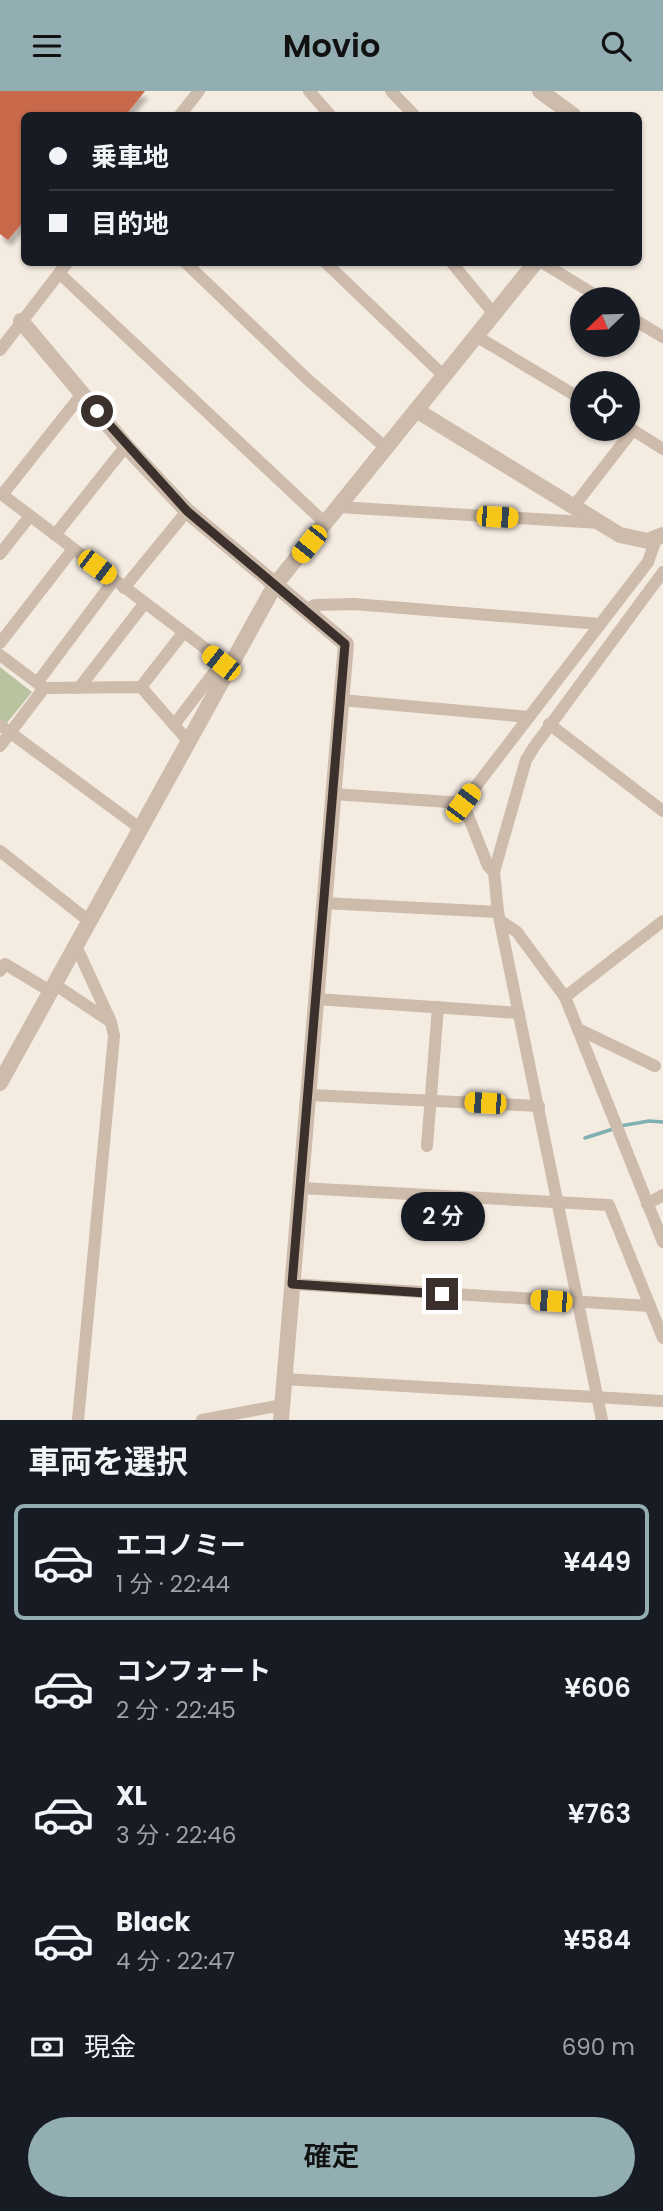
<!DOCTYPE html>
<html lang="ja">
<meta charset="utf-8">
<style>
:root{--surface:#171b24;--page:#242831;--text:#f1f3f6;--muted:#9ea1a6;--line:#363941;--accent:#92aeb2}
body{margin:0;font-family:Poppins,"Noto Sans JP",sans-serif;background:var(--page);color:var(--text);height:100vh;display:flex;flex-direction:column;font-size:26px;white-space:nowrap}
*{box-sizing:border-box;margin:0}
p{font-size:23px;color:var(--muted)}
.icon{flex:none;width:38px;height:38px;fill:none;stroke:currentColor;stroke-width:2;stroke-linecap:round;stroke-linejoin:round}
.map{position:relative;height:1329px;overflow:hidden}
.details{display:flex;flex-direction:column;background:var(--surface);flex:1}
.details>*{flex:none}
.banner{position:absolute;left:21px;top:21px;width:621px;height:154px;border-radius:10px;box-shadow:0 2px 5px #0004;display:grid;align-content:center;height:154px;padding:0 28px;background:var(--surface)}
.needle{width:46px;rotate:247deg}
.fabs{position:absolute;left:570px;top:196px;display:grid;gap:14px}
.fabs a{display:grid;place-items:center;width:70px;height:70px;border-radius:50%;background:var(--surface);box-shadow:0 2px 5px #0004;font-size:35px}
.end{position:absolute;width:32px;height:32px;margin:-16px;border:9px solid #3b302b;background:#fff;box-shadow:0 0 0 4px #fff}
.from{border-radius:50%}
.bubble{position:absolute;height:49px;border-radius:24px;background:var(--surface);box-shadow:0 2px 5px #0004;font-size:23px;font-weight:600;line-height:49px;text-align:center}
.car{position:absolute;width:21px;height:42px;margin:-21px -10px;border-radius:9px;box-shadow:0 0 5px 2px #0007;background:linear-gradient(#f5c518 24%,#345 0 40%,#f5c518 0 76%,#345 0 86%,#f5c518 0)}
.banner b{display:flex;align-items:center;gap:24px;height:66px;font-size:26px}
.banner b+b{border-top:2px solid var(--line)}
.banner i{width:18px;height:18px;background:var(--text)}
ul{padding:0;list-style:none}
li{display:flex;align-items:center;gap:21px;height:116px;margin:0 14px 10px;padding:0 14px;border:4px solid transparent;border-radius:10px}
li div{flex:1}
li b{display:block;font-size:26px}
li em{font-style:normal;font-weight:600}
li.on{border-color:var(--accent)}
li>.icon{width:63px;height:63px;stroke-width:1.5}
h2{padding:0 28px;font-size:32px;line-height:84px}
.pay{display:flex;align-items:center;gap:18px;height:77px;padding:0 28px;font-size:26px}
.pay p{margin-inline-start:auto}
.cta{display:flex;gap:14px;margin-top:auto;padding:14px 28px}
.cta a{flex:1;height:80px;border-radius:42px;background:var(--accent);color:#111;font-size:28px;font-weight:600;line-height:80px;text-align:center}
header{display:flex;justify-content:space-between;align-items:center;height:91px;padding:0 28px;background:var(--accent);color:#111;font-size:32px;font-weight:600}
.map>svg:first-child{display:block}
.green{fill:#b8c4a0}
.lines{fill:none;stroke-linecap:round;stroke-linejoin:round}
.stream{stroke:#7fb0b2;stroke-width:3.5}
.building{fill:#c8694b;filter:url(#shadow)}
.minor{stroke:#cdbbac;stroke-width:12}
.tertiary{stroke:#cdbbac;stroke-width:16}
.route{stroke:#3b302b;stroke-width:9}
</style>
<header><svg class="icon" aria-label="menu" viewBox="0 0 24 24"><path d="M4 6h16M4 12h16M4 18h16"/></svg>Movio<svg class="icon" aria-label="search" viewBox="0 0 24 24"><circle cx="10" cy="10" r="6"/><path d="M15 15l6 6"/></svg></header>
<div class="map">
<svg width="663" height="1329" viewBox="0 0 663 1329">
<defs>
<filter id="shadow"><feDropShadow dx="3.5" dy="6" stdDeviation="2" flood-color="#0004"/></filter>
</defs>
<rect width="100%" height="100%" fill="#f4ebe1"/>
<path class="green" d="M0,576l32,25 -26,32 -6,-5z"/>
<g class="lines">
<g class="stream">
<path d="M620,1035l29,-5 14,1"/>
<path d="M585,1047l28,-9"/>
</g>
</g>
<path class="building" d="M0,0h145l-19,24h-102v106l-16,19 -8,-6z"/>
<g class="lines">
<g class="minor">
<path d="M309,0l21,24"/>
<path d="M391,0l23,24"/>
<path d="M180,24l19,-24"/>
<path d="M186,172l120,115 80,70"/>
<path d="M326,172l118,113"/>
<path d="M452,172l42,51"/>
<path d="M543,172l59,36"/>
<path d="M59,182l266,250"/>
<path d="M628,225l35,21"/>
<path d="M476,245l107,64"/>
<path d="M0,259l67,-87"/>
<path d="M628,336l35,22"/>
<path d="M0,402l230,174"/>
<path d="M2,404l80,-101"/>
<path d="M574,415l59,-76"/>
<path d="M338,416l262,16"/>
<path d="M55,444l71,-89"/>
<path d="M0,463l30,-38"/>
<path d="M124,497l63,-77"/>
<path d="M306,518l9,-4 39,-1 246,20"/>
<path d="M0,552l73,-94"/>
<path d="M0,564l44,33 97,-1 48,55"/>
<path d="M37,592l77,-103"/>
<path d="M141,596l42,-54"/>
<path d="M79,597l65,-84"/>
<path d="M341,609l188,17"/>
<path d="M549,633l114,87"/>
<path d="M0,634l141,104"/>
<path d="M174,634l47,-62"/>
<path d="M0,655l44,-58"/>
<path d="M333,703l130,9 25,63 6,6"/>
<path d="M463,712l185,-241 8,-23"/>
<path d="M0,760l89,70"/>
<path d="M324,812l174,9"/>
<path d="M502,831l15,10 48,65 98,245"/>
<path d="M76,855l35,76 3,14 -36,384"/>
<path d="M0,880l5,-7 45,27"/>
<path d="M54,893l54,36"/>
<path d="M565,906l98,-76"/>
<path d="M316,908l203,14"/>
<path d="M578,938l77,37"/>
<path d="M309,1004l230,11"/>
<path d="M427,1055l11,-139"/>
<path d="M301,1097l308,17 54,133"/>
<path d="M647,1113l16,-9"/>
<path d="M292,1193l358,22"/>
<path d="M284,1288l379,22"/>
<path d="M202,1329l80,-15"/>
<path d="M602,1329l-104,-508 -4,-40 32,-112 8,-13 129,-175"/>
</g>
<g class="tertiary">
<path d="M540,0l33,24"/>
<path d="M21,230l105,125 61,65 159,133 -65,776"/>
<path d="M416,319l204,125 28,6 15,-6"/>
<path d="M0,992l275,-498 260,-322"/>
</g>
</g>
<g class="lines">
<path class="route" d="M97,320l90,100 158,133 -53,640 150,10"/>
</g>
</svg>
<div class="fabs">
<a><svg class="needle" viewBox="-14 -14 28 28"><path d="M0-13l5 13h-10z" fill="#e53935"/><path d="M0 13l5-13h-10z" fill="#9ea1a6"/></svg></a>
<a><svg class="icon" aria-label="locate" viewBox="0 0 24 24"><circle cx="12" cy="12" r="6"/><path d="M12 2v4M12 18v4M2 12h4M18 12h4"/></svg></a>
</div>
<i class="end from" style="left:97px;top:320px"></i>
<i class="end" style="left:442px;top:1203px"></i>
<div class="bubble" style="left:401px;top:1101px;width:84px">2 分</div>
<i class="car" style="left:497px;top:426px;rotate:93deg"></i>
<i class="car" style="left:309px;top:453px;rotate:219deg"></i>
<i class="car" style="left:97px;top:476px;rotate:127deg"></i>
<i class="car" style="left:221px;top:572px;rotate:308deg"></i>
<i class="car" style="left:463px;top:712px;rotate:37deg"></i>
<i class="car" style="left:485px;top:1012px;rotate:273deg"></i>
<i class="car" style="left:551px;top:1210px;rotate:274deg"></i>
<div class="banner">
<b><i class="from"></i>乗車地</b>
<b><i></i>目的地</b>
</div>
</div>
<section class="details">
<h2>車両を選択</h2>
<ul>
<li class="on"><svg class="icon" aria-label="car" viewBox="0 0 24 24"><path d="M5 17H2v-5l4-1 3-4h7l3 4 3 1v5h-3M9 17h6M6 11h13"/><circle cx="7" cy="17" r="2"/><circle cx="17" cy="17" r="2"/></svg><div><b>エコノミー</b><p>1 分 · 22:44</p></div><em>¥449</em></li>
<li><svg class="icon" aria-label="car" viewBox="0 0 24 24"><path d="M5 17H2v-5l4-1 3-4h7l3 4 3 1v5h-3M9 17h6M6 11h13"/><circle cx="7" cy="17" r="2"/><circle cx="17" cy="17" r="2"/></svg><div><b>コンフォート</b><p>2 分 · 22:45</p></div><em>¥606</em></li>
<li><svg class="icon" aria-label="car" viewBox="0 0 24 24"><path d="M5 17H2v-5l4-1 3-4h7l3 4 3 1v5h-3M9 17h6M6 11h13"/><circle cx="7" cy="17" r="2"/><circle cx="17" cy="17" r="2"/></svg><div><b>XL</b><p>3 分 · 22:46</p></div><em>¥763</em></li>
<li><svg class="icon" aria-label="car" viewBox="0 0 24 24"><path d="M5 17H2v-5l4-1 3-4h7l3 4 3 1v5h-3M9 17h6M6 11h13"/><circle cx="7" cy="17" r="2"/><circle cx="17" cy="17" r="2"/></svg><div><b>Black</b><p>4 分 · 22:47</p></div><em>¥584</em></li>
</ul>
<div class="pay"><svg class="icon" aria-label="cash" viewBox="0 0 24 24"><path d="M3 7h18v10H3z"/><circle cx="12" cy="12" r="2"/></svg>現金<p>690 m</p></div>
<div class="cta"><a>確定</a></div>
</section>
